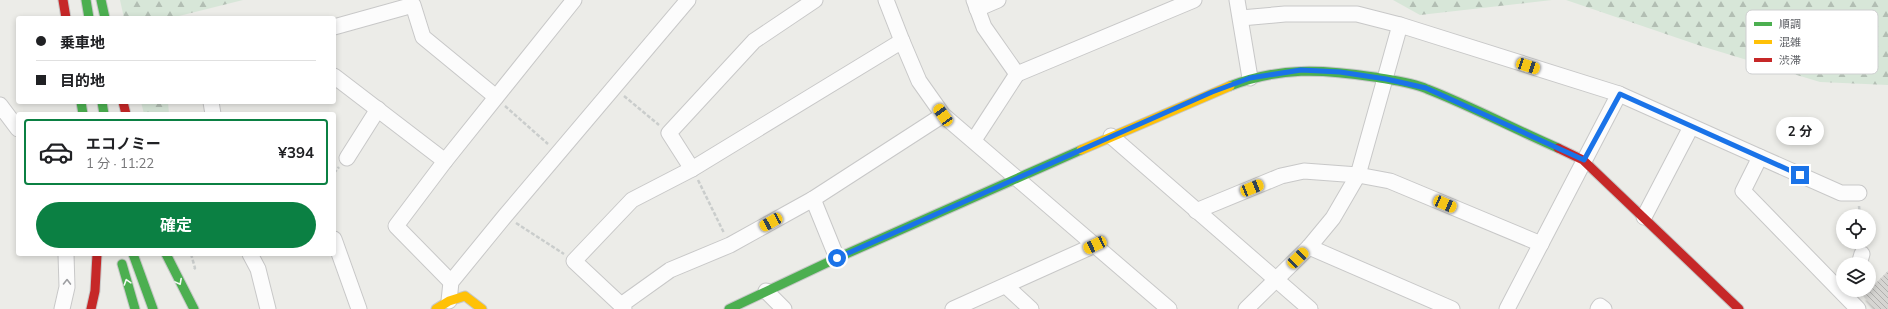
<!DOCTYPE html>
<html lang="ja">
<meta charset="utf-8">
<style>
:root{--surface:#fff;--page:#f6f6f6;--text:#202124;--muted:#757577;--line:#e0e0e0;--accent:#0b8043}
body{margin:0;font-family:Mulish,"Noto Sans JP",sans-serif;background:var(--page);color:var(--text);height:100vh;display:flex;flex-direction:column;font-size:15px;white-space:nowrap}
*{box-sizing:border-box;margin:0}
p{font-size:13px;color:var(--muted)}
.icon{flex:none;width:22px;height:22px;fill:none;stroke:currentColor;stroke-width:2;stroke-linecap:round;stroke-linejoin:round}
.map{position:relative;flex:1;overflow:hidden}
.details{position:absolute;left:16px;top:112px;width:320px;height:144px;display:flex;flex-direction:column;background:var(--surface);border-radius:4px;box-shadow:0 2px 6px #0003}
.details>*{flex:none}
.top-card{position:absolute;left:16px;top:16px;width:320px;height:88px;border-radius:4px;box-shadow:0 2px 6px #0003;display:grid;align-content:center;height:88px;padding:0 20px;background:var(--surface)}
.fabs{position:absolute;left:1836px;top:209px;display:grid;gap:8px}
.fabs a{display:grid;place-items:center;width:40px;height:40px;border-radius:50%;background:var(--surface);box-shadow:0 2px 6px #0003;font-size:20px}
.end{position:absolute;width:18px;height:18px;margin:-9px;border:5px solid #1a73e8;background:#fff;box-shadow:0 0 0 2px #fff}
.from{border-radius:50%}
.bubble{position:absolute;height:28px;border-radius:14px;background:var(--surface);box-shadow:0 2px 6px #0003;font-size:13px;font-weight:700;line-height:28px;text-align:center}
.car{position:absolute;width:12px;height:24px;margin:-12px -6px;border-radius:5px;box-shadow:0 0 3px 1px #0007;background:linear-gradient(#f5c518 24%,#345 0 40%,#f5c518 0 76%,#345 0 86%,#f5c518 0)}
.top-card b{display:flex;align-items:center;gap:14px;height:38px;font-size:15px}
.top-card b+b{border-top:1px solid var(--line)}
.top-card i{width:10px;height:10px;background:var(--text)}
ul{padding:7px 0 0;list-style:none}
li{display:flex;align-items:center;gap:12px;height:66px;margin:0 8px 6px;padding:0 12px;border:2px solid var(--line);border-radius:4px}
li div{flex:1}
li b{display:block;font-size:15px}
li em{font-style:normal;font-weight:700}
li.selected{border-color:var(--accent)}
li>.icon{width:36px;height:36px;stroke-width:1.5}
.primary-button{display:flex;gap:8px;margin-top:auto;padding:8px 20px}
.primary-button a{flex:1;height:46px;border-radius:24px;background:var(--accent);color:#fff;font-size:16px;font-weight:700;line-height:46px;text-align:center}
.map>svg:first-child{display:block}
.forest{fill:url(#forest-firs)}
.building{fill:url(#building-back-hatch);filter:url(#shadow)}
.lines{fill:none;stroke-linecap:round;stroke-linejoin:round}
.street-casing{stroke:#c8c8c8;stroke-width:17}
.fast-casing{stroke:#c7c8c8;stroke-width:11}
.slow-casing{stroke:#c7c8c8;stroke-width:11}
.jam-casing{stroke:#c7c8c8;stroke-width:11}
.path{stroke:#cacdcc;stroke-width:2.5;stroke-dasharray:4 2;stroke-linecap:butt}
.street{stroke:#fcfcfc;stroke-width:15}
.fast{stroke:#4caf50;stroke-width:9}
.slow{stroke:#ffc107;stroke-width:9}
.jam{stroke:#c62828;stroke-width:9}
.oneway{stroke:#9d9ea1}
.oneway2{stroke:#f6fbf6}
.route{stroke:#1a73e8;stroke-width:5}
.key{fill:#fff;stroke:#cecfd0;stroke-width:1}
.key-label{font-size:11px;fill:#5d5f64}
</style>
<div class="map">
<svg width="1888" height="309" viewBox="0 0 1888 309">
<defs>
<pattern id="forest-firs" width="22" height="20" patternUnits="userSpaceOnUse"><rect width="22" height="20" fill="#d7e6d8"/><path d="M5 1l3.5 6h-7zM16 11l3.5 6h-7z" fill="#b2beb3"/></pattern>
<pattern id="building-back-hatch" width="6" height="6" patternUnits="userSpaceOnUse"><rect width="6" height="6" fill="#d6d5d2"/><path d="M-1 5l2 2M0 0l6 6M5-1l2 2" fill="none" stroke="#b1b0ae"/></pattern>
<filter id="shadow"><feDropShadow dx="2.5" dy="4.5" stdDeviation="1" flood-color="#0004"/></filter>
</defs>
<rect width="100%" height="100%" fill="#ecece8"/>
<g class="forest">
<path d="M120,0h123l-72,18h-47z"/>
<path d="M1393,0h159l-132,15z"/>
<path d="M1566,0h322v85l-68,-3 -119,-36z"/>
<path d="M141,102h27l1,12h-25z"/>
</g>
<path class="building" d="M1888,271v38h-13l-12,-13z"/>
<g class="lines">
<defs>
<g id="street">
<path d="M886,0l16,41"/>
<path d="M974,0l10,27 33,47 177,-74"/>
<path d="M1237,0l13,78"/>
<path d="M977,9l21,-9"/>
<path d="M1241,18l44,-4h72l43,11"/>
<path d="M334,27l79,-22 10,32 73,60"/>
<path d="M334,76l111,85"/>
<path d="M211,102l2,12"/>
<path d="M0,105l18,24"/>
<path d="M1111,136l199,173"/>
<path d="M974,140l43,-66"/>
<path d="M1760,157l81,36h18"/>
<path d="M347,158l31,-49"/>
<path d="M692,169l-23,-36 85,-92 61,-41"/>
<path d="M813,199l24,59"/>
<path d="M1196,211l85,-35 23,-5 54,4 32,6 151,63"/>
<path d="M1644,217l47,-90"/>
<path d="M334,239l25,70"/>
<path d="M1309,247l143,62"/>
<path d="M250,254l8,15 10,40"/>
<path d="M1859,264l3,-10"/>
<path d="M451,282l-55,-56 49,-65 129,-161"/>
<path d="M1006,286l25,23"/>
<path d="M766,291l18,18"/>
<path d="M449,301l2,-19 54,-66 183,-216"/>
<path d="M621,305l-47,-44 58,-61 60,-31 210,-128 17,40 24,34 226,194"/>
<path d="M62,309l5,-22 -1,-33"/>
<path d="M624,309l-3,-4 49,-35 60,-25 83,-46 130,-84"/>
<path d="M953,309l142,-64"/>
<path d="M1246,309l63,-62 24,-29 25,-43 42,-150 219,69 141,63 -17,34 115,118"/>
<path d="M1507,309l112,-215"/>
<path d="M1598,309l2,-3 4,3"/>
</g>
<g id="fast">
<path d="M86,0l3,18"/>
<path d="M101,0l4,18"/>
<path d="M1230,86c50,-19 91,-17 144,-9 17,3 37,5 53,12 44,17 87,40 131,59"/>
<path d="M81,102l2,12"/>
<path d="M102,102l2,12"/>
<path d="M133,254l20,55"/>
<path d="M166,254l28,55"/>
<path d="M122,264l13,45"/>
<path d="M729,309l108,-51 244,-108"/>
</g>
<g id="slow">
<path d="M1081,150l149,-64"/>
<path d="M436,309l13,-8 16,-5 17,13"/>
</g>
<g id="jam">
<path d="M63,0l3,18"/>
<path d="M123,102l3,12"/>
<path d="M1558,148l25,12 156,149"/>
<path d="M91,309l4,-18 2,-37"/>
</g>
</defs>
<use href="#street" class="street-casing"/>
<use href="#fast" class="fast-casing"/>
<use href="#slow" class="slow-casing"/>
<use href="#jam" class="jam-casing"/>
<g class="path">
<path d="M624,96l35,29"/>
<path d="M505,106l43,38"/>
<path d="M334,173l5,-6"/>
<path d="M698,180l26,53"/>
<path d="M1859,206l1,10"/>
<path d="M516,223l48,31"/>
<path d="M191,254l4,14 -2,2"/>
</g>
<use href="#street" class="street"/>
<use href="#fast" class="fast"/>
<use href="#slow" class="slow"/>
<use href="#jam" class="jam"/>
</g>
<defs><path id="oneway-chevron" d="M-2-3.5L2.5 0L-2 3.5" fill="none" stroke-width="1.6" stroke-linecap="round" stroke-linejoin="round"/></defs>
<use class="oneway" href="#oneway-chevron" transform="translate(67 282) rotate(-89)"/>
<g class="oneway2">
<use href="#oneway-chevron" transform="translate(127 282) rotate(-107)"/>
<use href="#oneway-chevron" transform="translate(179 282) rotate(62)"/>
</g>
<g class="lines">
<path class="route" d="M837,258l375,-166 38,-14 51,-8 39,2 46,7 40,9 158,72 36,-66 180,81"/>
</g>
<rect x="1746" y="10" width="132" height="64" rx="6" class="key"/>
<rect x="1754" y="22" width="18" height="4" fill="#4caf50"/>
<rect x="1754" y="40" width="18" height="4" fill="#ffc107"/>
<rect x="1754" y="58" width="18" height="4" fill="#c62828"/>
<g class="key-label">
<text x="1779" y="28">順調</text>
<text x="1779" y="46">混雑</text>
<text x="1779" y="64">渋滞</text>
</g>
</svg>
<div class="fabs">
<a><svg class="icon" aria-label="locate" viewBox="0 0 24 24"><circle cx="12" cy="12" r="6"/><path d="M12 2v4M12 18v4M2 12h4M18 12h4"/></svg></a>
<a><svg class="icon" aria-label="layers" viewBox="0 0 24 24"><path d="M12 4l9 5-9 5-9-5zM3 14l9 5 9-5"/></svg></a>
</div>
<i class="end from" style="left:837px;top:258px"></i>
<i class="end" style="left:1800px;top:175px"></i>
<div class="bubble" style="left:1776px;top:117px;width:48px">2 分</div>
<i class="car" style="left:1528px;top:66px;rotate:108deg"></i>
<i class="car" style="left:943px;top:115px;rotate:325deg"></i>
<i class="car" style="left:1252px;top:188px;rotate:68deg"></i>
<i class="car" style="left:1445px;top:204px;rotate:113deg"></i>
<i class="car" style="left:771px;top:222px;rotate:241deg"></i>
<i class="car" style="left:1095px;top:245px;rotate:245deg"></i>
<i class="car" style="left:1298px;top:258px;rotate:46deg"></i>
<div class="top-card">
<b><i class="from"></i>乗車地</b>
<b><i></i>目的地</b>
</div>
<section class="details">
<ul>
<li class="selected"><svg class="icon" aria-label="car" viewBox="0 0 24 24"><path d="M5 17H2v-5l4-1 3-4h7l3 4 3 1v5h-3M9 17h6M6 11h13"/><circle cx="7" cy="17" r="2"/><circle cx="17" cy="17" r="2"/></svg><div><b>エコノミー</b><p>1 分 · 11:22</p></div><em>¥394</em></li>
</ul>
<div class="primary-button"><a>確定</a></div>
</section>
</div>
